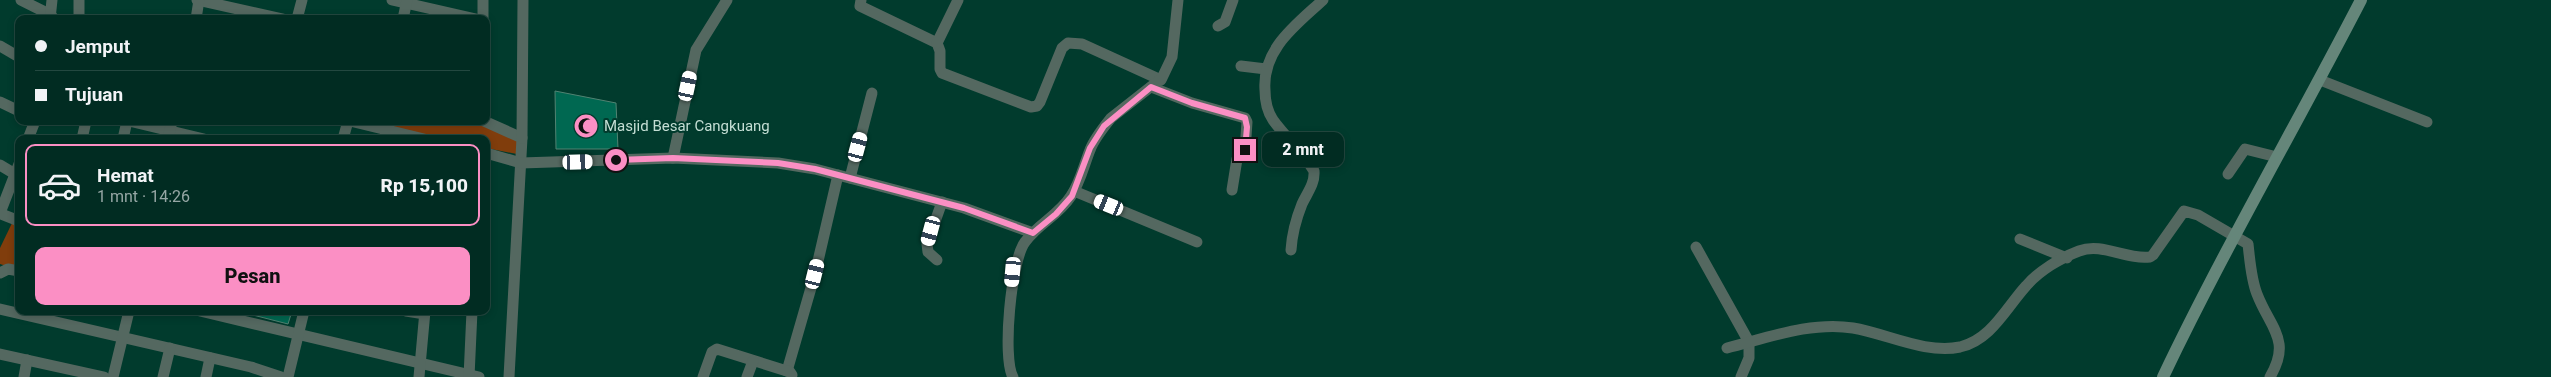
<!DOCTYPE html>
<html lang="id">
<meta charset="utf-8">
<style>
:root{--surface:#012c22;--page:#0f382f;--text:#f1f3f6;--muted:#96a7a5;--line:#234840;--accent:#fb8fc4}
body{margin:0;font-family:Roboto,sans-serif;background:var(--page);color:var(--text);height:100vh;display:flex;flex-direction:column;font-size:19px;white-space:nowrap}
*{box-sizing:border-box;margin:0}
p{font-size:16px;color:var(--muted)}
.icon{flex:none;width:28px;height:28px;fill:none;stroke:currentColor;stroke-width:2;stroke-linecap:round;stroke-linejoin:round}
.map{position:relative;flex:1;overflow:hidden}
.panel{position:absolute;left:15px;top:135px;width:475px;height:180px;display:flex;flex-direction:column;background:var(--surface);border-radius:10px;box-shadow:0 2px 8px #0003,0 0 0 1px var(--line)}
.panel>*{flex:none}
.hud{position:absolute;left:15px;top:15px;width:475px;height:110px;border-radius:10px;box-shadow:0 2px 8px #0003,0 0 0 1px var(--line);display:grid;align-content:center;height:110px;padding:0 20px;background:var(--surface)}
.end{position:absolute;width:22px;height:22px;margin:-11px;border:6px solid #fb8fc4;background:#111;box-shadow:0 0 0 2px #111}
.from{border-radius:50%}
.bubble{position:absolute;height:35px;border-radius:10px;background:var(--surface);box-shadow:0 2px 8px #0003,0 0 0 1px var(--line);font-size:16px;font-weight:800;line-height:35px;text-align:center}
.car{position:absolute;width:15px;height:30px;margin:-15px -8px;border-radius:6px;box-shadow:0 0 4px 1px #0007;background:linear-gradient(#fff 24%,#345 0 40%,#fff 0 76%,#345 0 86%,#fff 0)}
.hud b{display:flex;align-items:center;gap:18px;height:48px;font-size:19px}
.hud b+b{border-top:1px solid var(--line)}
.hud i{width:12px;height:12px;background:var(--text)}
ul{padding:9px 0 0;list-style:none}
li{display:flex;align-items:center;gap:15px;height:82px;margin:0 10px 8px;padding:0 10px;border:2px solid var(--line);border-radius:10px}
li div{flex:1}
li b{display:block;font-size:19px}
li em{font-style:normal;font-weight:800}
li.active{border-color:var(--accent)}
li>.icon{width:45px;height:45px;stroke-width:1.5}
.button{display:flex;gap:10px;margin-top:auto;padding:10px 20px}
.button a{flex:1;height:58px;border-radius:10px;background:var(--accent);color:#111;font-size:20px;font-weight:800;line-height:58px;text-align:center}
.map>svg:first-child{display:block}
.green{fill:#803d0c}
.building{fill:#006851;stroke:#518372}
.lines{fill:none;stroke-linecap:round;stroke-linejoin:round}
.street{stroke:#546860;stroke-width:11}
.secondary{stroke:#65867a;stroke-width:12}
.route{stroke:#fb8fc4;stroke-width:6}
.labels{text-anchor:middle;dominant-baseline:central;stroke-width:4;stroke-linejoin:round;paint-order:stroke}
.poi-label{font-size:15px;fill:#c4ded4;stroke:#013b2d;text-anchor:start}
</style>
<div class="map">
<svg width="2551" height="377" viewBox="0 0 2551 377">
<rect width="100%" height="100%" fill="#013b2d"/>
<g class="green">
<path d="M379,121h101l42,17v17l-36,-7v-9h-43l-65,-14z"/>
<path d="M13,221l6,2v47l-19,-6v-16z"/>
</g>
<g class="building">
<path d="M555,91l61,12 2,46h-62z"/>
<path d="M250,311h42l-4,13 -39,-10z"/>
</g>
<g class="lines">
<g class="street">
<path d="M21,0l30,15 3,4"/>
<path d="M79,0v19"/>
<path d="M197,0l86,19"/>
<path d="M392,0l84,19"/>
<path d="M861,0l-1,6 77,37 3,8v18l2,4 89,34 6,-1 3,-4 22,-54 6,-5 14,1 79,36"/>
<path d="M50,19l2,-19"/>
<path d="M196,19l3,-19"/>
<path d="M297,19l5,-19"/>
<path d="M403,19l4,-19"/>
<path d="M483,19v-19"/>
<path d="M1218,26l7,-4 8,-22"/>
<path d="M937,43l21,-43"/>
<path d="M0,46l19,11"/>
<path d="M1241,66l25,3"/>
<path d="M2320,80l107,42"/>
<path d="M1151,87l41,16 53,15 2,4 -2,29 -8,8 -5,31"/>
<path d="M0,102l19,9"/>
<path d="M129,121l75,18"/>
<path d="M350,121l74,18"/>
<path d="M484,121l38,17 -13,239"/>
<path d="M522,138l1,-138"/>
<path d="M28,139l7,-18"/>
<path d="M82,139l4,-18"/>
<path d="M123,139l4,-18"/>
<path d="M168,139l4,-18"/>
<path d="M343,139l5,-18"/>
<path d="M486,153l35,10 152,-5 105,5 37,6 149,39 69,25"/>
<path d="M673,158l23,-108 31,-50"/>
<path d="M0,165l15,9"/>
<path d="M2228,174l17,-25 32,8"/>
<path d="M850,178l22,-85"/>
<path d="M1074,191l123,51"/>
<path d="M0,213l19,-49"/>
<path d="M1,214l18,7"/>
<path d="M2020,239l47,19"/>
<path d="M1696,247l53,95v16l-8,19"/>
<path d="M1291,250c1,-16 5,-31 11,-46 5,-11 13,-20 12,-33 -11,-19 -28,-33 -41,-51 -6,-9 -8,-19 -8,-30 -3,-41 31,-65 58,-90"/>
<path d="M937,260l-9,-8 -1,-8 15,-42"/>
<path d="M0,273l8,-4 11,2"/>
<path d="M0,309l251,58 30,10"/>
<path d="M200,311l279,66"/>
<path d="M406,311l19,3"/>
<path d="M1727,348c40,-10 85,-27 126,-20 35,6 72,26 107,19 31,-7 46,-39 66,-61 13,-15 34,-28 53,-35 23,-9 47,9 71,6l3,-2 31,-44 14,4 50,29c2,17 3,35 9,50 13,34 35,46 13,83"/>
<path d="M0,354l104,23"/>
<path d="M787,371l28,-97 23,-99"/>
<path d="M24,377l3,-17"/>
<path d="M113,377l16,-66"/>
<path d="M163,377l7,-29"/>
<path d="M206,377l4,-19"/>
<path d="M288,377l16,-66"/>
<path d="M419,377l6,-66"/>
<path d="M469,377l3,-66"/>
<path d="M703,377l9,-25 5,-3 73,23 2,3"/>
<path d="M747,377l6,-16"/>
<path d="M1013,377c-11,-18 -2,-117 12,-135 13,-18 34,-27 46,-46 9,-13 13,-31 19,-46 4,-11 13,-22 21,-32l51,-40 10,-21 6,-57"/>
</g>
<path class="secondary" d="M2163,377c61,-128 133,-251 198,-377"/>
</g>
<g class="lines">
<path class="route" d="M616,160l57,-2 105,5 37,6 149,39 69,25 23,-19 16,-18 18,-48 14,-22 47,-39 41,16 53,15 2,9 -2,23"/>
</g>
<defs>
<symbol id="mosque-disc" viewBox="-11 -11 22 22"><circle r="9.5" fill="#fb8fc4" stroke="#013b2d"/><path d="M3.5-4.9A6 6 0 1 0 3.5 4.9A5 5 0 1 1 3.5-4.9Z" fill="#111"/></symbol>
</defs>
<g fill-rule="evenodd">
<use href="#mosque-disc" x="572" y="112" width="28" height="28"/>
</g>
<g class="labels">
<g class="poi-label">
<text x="604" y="126">Masjid Besar Cangkuang</text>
</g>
</g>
</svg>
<i class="end from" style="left:616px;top:160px"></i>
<i class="end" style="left:1245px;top:150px"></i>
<div class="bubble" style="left:1262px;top:132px;width:82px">2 mnt</div>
<i class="car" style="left:688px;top:86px;rotate:12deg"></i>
<i class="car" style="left:858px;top:147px;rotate:15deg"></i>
<i class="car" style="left:578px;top:162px;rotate:88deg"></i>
<i class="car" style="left:1109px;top:205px;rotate:292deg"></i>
<i class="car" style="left:931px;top:231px;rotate:195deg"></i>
<i class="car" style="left:1013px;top:272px;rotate:185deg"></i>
<i class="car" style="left:815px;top:274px;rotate:14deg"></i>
<div class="hud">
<b><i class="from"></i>Jemput</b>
<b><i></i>Tujuan</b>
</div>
<section class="panel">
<ul>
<li class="active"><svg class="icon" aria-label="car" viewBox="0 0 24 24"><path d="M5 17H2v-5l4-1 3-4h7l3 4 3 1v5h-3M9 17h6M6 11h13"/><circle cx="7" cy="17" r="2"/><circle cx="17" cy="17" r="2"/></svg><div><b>Hemat</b><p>1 mnt · 14:26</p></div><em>Rp 15,100</em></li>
</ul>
<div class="button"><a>Pesan</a></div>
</section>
</div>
